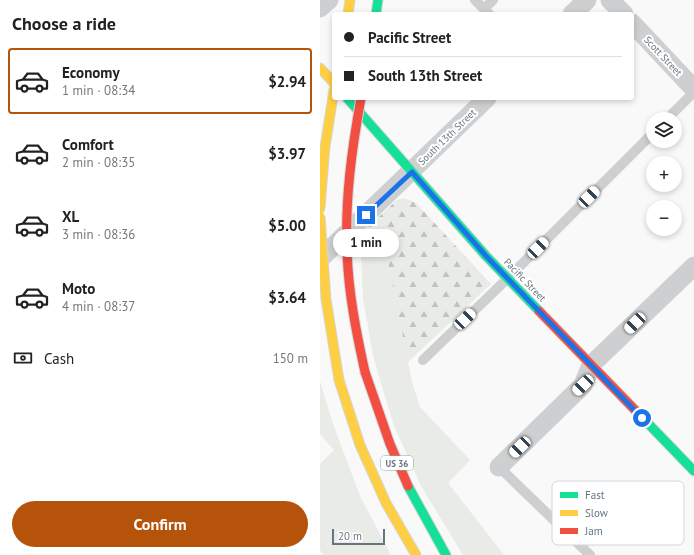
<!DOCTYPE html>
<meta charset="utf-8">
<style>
:root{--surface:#fff;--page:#f2f2f2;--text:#222;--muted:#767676;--line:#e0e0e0;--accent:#b45309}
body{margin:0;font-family:"PT Sans",sans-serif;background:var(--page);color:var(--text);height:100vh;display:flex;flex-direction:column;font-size:15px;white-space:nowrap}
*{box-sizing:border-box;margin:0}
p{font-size:13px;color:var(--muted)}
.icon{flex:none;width:22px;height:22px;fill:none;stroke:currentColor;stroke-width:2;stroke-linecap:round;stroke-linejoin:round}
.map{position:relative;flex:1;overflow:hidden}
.sheet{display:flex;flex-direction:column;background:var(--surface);width:320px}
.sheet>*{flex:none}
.top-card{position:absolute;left:12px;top:12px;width:302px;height:88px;border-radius:4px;box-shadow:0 2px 6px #0003;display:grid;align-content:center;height:88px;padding:0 12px;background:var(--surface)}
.buttons{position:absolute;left:326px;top:112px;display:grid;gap:8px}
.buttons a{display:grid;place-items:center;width:36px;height:36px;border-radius:50%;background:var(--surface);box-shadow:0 2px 6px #0003;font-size:20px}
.scale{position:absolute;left:12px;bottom:10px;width:53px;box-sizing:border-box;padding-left:4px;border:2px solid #657683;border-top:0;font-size:11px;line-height:14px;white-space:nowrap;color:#657683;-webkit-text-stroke:3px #fff;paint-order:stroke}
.end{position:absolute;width:18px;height:18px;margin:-9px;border:5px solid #1a73e8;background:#fff;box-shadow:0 0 0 2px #fff}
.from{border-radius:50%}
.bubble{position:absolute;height:28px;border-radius:14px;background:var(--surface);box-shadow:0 2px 6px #0003;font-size:13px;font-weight:600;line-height:28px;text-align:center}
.car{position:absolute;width:12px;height:24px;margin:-12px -6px;border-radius:5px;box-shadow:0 0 3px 1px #0007;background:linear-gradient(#fff 24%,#345 0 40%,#fff 0 76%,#345 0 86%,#fff 0)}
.top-card b{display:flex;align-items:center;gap:14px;height:38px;font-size:15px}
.top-card b+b{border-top:1px solid var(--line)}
.top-card i{width:10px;height:10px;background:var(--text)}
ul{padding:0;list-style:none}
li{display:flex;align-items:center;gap:12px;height:66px;margin:0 8px 6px;padding:0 4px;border:2px solid transparent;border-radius:4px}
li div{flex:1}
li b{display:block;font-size:15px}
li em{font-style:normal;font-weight:600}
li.selected{border-color:var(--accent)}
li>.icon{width:36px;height:36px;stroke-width:1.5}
h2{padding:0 12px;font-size:18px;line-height:48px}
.pay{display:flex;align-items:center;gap:10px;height:44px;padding:0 12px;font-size:15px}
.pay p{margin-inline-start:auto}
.button{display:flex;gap:8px;margin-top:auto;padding:8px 12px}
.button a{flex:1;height:46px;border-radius:24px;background:var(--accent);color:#fff;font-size:16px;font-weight:600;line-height:46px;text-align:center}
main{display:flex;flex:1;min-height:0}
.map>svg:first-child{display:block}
.grass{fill:#e8ebe6}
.forest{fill:url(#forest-firs)}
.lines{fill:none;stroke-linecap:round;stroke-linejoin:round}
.fast-casing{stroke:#d5d6d7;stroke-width:11}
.slow-casing{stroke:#d5d6d7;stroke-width:11}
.jam-casing{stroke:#d5d6d7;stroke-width:11}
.lane{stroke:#cecfd0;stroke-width:10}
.street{stroke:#cecfd0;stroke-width:19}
.fast{stroke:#16e098;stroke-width:9}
.slow{stroke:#ffcf43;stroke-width:9}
.jam{stroke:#f24e42;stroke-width:9}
.slow-bridge-casing{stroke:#d5d6d6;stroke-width:11;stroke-linecap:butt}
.jam-bridge-casing{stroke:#d5d6d6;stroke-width:11;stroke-linecap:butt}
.slow-bridge{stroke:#ffcf43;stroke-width:9}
.jam-bridge{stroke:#f24e42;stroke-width:9}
.route{stroke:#1a73e8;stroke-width:5}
.labels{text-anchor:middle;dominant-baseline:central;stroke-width:4;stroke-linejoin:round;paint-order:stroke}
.shield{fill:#fff;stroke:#939fa8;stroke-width:1}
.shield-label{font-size:9px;font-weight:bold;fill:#657683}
.street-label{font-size:10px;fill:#657683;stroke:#fff}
.key{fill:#fff;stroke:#d1d6da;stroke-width:1}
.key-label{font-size:11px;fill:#657683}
</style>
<main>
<section class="sheet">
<h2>Choose a ride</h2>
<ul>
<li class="selected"><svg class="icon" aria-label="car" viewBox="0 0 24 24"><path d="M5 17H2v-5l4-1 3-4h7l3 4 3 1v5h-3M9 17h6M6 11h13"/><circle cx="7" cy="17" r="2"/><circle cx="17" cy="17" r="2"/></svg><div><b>Economy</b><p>1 min · 08:34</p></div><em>$2.94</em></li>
<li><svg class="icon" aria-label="car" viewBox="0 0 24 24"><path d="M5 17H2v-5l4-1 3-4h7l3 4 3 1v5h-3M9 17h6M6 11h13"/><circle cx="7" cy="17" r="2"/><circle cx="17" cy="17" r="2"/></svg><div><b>Comfort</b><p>2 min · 08:35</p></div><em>$3.97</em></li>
<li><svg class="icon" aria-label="car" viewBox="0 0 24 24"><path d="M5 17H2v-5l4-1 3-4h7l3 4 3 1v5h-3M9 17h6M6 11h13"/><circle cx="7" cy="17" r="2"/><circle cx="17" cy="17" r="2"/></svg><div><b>XL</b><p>3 min · 08:36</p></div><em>$5.00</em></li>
<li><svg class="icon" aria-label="car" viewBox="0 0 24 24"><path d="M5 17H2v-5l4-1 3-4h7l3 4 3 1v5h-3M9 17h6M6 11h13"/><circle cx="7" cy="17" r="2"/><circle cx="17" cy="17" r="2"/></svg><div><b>Moto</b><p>4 min · 08:37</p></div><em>$3.64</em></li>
</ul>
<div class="pay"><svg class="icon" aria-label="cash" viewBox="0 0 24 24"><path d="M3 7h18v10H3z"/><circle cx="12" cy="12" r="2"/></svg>Cash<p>150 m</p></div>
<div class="button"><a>Confirm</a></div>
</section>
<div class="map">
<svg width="374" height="555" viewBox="0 0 374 555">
<defs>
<pattern id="forest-firs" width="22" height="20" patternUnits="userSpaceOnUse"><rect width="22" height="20" fill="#e8ebe6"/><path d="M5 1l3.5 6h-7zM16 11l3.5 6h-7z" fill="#c0c3c0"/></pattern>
</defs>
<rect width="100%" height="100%" fill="#f9f9f9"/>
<g class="grass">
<path d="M40,234l29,32 23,116 8,25 50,53 -22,23 56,72h-41l-42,-69 -28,-63 -20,-67 -10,-57z"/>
<path d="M0,381l13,43 27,72 31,59h-67l-4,-5v-86l14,-14 -14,-16z"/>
</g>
<path class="forest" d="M84,198l12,5 75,81 -83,78 -19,-96 -29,-32 37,-34z"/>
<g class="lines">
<defs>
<g id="fast">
<path d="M56,14l2,-14"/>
<path d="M27,98l139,158 53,55"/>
<path d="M316,411l58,60"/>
<path d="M88,486l38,69"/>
</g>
<g id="slow">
<path d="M28,14l2,-14"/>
<path d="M0,68l14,15"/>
<path d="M0,208l5,-61 9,-57"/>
<path d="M19,380l21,65 26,58 30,52"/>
</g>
<g id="jam">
<path d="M219,311l97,100"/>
<path d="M45,372l25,72 18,42"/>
</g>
</defs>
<use href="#fast" class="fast-casing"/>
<use href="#slow" class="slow-casing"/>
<use href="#jam" class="jam-casing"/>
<g class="lane">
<path d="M155,0l14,14"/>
<path d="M164,9l9,-9"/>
<path d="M347,119l27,-27"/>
<path d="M103,360l85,-82 145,-145"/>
<path d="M179,467l91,88"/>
</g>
<g class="street">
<path d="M290,0l14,14"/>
<path d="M0,8l9,-8"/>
<path d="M252,14l15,-14"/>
<path d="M312,23l62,66"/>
<path d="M0,259l167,-161"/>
<path d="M179,467l84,-82 8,-20 103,-99"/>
</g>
<use href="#fast" class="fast"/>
<use href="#slow" class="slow"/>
<use href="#jam" class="jam"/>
<defs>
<path id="slow-bridge" d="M0,216l6,83 13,81"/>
<path id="jam-bridge" d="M41,98c-9,50 -16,100 -14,151 1,42 9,82 18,123"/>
</defs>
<use href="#slow-bridge" class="slow-bridge-casing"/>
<use href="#jam-bridge" class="jam-bridge-casing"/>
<use href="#slow-bridge" class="slow-bridge"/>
<use href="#jam-bridge" class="jam-bridge"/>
</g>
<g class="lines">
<path class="route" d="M46,215l46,-43 74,84 156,162"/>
</g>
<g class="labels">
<rect class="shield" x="61" y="456" width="32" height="14" rx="3"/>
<g class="shield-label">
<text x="77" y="463">US 36</text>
</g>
<g class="street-label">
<text transform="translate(343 56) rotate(47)">Scott Street</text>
<text transform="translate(127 137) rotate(-44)">South 13th Street</text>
<text transform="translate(205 280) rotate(46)">Pacific Street</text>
</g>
</g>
<rect x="232" y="481" width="132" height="64" rx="6" class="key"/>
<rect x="240" y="492" width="18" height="6" fill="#16e098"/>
<rect x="240" y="510" width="18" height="6" fill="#ffcf43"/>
<rect x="240" y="528" width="18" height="6" fill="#f24e42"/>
<g class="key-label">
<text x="265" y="499">Fast</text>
<text x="265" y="517">Slow</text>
<text x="265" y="535">Jam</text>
</g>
</svg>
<div class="buttons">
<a><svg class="icon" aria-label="layers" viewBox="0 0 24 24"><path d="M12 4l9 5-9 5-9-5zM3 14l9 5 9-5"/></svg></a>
<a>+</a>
<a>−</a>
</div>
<div class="scale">20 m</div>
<i class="end from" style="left:322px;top:418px"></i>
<i class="end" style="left:46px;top:215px"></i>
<div class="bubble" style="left:13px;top:229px;width:66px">1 min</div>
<i class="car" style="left:269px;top:197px;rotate:45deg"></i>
<i class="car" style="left:218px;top:248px;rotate:45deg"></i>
<i class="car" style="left:145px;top:319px;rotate:46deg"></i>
<i class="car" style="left:315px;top:323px;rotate:226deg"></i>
<i class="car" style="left:263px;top:385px;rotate:226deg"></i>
<i class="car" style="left:200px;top:447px;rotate:226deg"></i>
<div class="top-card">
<b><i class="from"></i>Pacific Street</b>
<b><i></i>South 13th Street</b>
</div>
</div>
</main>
